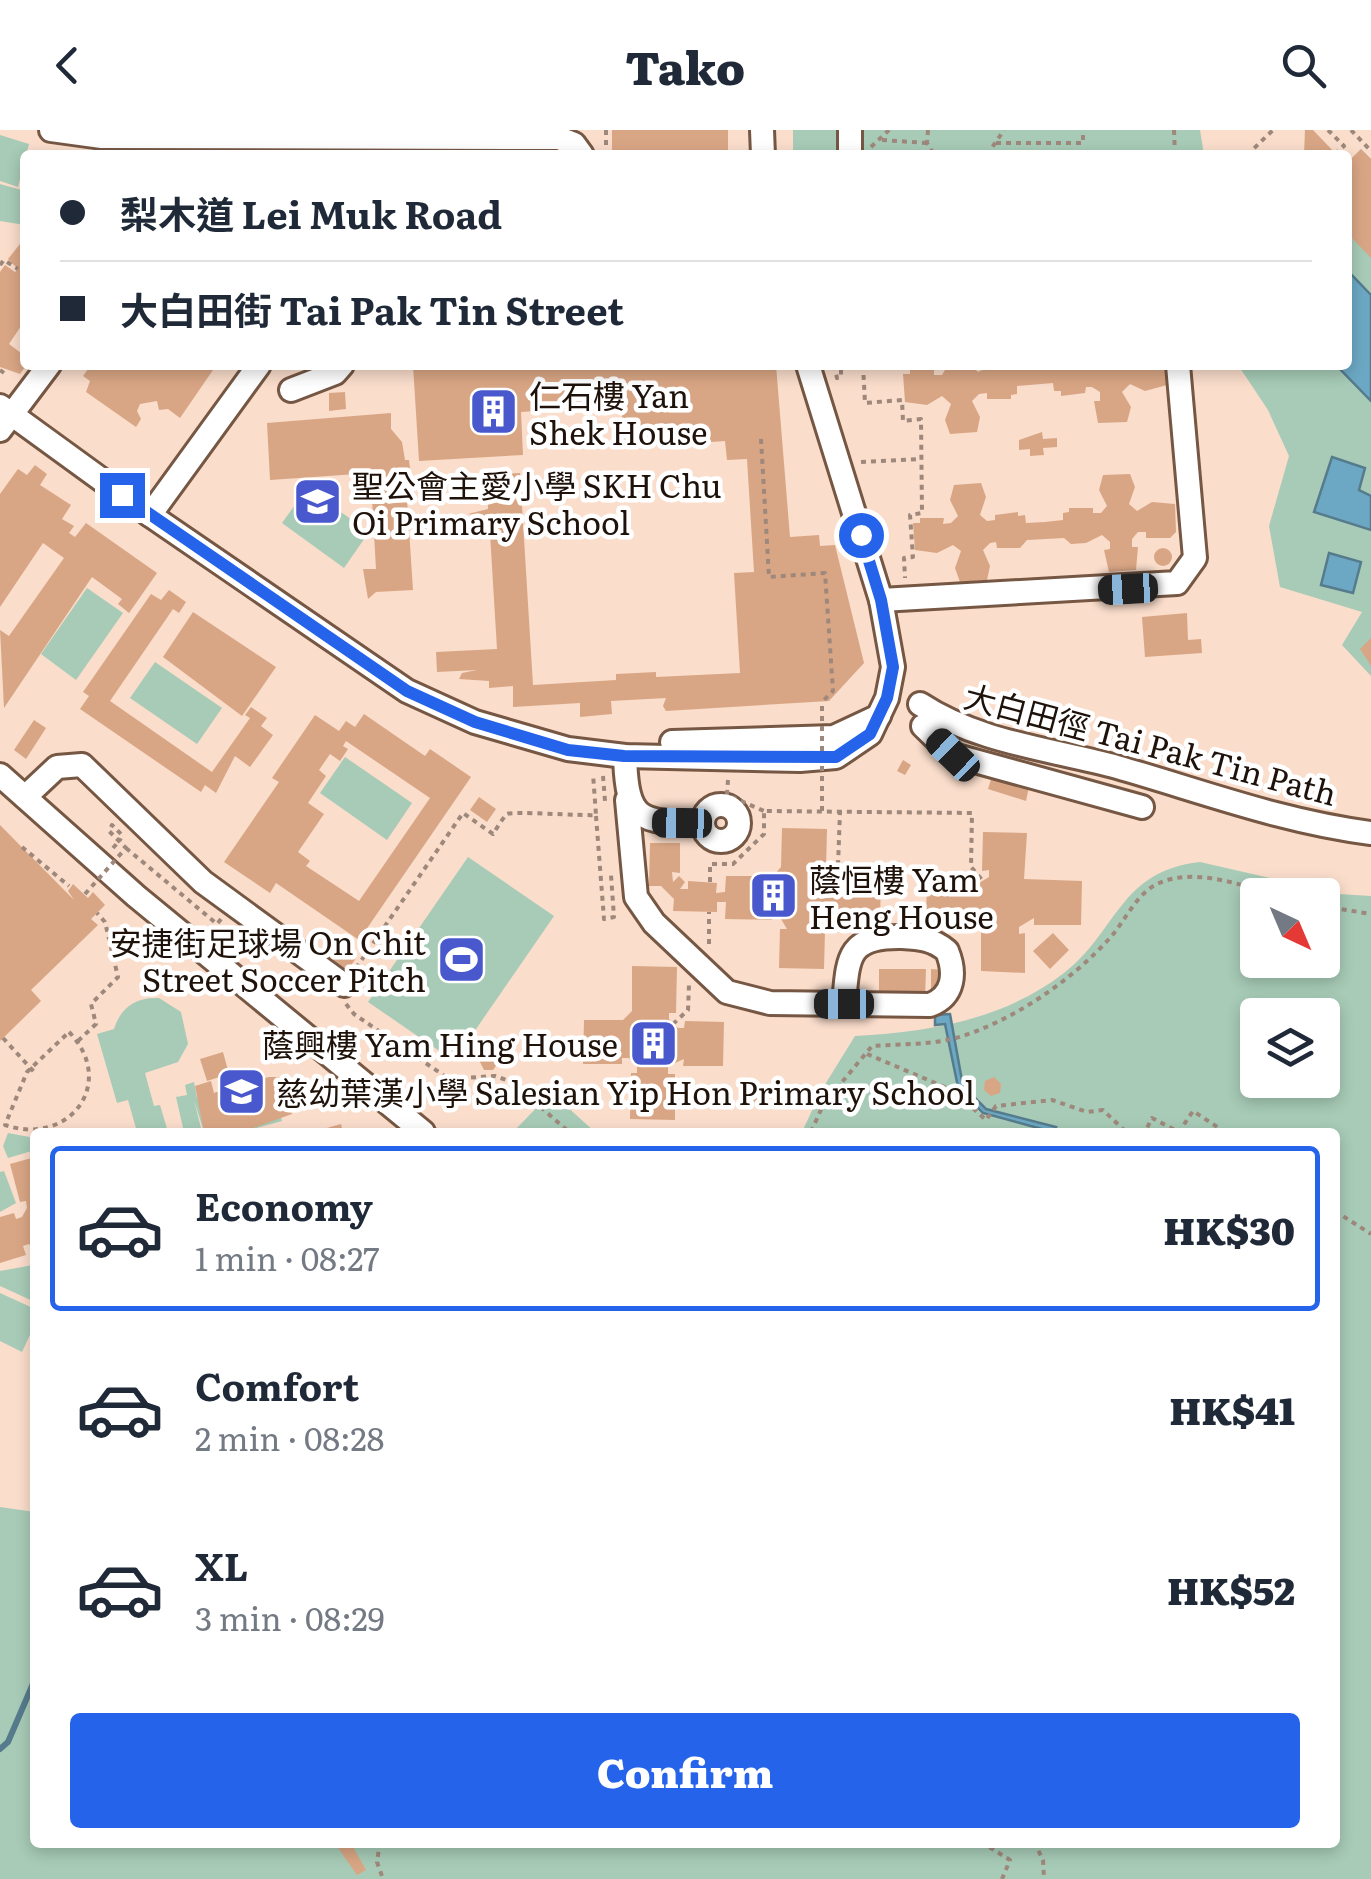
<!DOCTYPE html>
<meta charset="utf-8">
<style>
:root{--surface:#fff;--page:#f2f2f3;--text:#1f2937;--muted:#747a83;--line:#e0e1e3;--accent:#2563eb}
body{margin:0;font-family:Literata,"Noto Sans TC",serif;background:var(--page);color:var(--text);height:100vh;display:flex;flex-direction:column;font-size:38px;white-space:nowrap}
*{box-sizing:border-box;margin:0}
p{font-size:32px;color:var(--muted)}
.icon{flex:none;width:55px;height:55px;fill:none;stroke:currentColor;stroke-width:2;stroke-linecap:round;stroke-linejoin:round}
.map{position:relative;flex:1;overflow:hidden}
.side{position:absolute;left:30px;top:998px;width:1310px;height:720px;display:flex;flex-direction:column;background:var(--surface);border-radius:10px;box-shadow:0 5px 15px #0003}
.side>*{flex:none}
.banner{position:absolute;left:20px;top:20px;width:1332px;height:220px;border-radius:10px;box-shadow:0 5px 15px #0003;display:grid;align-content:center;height:220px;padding:0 40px;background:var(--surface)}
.needle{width:65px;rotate:136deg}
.tools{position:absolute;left:1240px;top:748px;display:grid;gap:20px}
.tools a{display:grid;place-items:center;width:100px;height:100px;border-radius:10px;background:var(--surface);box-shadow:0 5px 15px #0003;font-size:50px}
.end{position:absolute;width:45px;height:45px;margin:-22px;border:12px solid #2563eb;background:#fff;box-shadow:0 0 0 5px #fff}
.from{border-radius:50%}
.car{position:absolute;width:30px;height:60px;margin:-30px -15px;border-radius:12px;box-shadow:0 0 8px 2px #0007;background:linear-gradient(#222 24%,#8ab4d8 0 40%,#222 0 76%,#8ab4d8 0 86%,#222 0)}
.banner b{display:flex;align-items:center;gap:35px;height:95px;font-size:38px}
.banner b+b{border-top:2px solid var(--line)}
.banner i{width:25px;height:25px;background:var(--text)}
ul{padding:18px 0 0;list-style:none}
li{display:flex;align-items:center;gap:30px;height:165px;margin:0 20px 15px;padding:0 20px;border:5px solid transparent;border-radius:10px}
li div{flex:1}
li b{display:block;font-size:38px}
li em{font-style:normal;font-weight:800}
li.current{border-color:var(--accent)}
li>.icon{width:90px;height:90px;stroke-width:1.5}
.action{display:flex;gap:20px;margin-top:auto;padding:20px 40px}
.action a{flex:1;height:115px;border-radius:10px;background:var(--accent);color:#fff;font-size:40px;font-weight:800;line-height:115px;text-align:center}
header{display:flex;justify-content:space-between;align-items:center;height:130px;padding:0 40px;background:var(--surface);font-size:45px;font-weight:800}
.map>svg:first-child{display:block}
.green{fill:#a7cbb7;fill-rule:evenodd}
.water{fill:#6ca8c4;stroke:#557b8c;stroke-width:2.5}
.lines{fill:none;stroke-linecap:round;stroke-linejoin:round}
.stream{stroke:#557b8c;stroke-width:6}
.building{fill:#d9a685;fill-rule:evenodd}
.minor-casing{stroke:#755743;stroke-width:28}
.path{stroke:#9e887b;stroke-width:4;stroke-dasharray:5 5;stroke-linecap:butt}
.minor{stroke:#fff;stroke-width:22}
.path-bridge{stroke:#9e887b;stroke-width:4;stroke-dasharray:5 5;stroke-linecap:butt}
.route{stroke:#2563eb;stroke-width:12}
.labels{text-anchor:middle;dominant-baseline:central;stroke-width:9;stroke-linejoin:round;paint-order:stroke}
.poi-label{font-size:32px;fill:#1e120a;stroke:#fff;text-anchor:start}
.street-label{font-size:32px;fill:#1e120a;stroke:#fff}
</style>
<header><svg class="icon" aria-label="back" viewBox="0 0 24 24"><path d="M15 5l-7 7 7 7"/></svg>Tako<svg class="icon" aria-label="search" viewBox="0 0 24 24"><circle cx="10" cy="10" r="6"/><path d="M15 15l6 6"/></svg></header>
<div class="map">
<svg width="1371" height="1749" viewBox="0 0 1371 1749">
<rect width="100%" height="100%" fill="#faddcb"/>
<g class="green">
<path d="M793,0h407l4,25h-411z"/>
<path d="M0,5l29,9 -11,43 -18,-6z"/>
<path d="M1361,19l10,10v517l-29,-31 20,-33 -82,-25 -11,-61 20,-70 -21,-46 -30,-45h110v-203z"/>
<path d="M0,54l25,7v34l-25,-4z"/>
<path d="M307,358l62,44 -25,36 -62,-45z"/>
<path d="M87,458l36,25 -47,67 -35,-26z"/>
<path d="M155,532l67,46 -25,36 -67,-46z"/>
<path d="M345,627l67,46 -25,37 -67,-47z"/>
<path d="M468,727l86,59 -100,145 -86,-59z"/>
<path d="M1200,732l139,32 32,2v983h-1371v-372l35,5v330h1300v-710h-533l19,-41 34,-55c74,-4 148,-16 209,-63 54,-42 55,-102 136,-111zM1258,765h64v65h-64zM1258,885h64v65h-64z"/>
<path d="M159,868l22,14 7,32 -10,18 -33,11 9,33 6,-1 8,27h-31l-9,-32 -11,3 -20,-69 17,-5c7,-22 22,-32 45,-31z"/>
<path d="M269,947l13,44 -40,11h-38l-10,-32 8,32h-18l-8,-35 11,-2 -2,-10 9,-3 3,16z"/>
<path d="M554,965l41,37h-82l35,-36z"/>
<path d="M8,1003l27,5v12l-27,8 -5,-12z"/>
<path d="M4,1041l12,32 -16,9v-40z"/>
<path d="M33,1135l2,37 -35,-16v-15z"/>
<path d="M0,1163l35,16v15l-13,28 -22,-11z"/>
</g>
<g class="water">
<path d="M1348,141l23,24v106l-35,-36h12z"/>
<path d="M1332,327l33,11 -6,22 12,6v34l-57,-18z"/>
<path d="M1329,423l32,9 -8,31 -32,-8z"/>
<path d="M950,884l13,72 23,23 70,18 -3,5 -70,-19 -25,-26 -13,-63 -10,1v-10z"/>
</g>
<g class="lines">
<path class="stream" d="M0,1619l8,-7 27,-63"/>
</g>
<g class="building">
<path d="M612,0h116v20l-116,4z"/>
<path d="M1305,0h8l24,25h-33z"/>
<path d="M1361,19l10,10v99l-23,-24v-72z"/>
<path d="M20,114l5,3v73l-16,24 12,9 4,-6v20l-5,7 -20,-7v-95l5,-7 10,7 3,-3 -10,-10z"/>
<path d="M91,235h121l1,5 -33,48 -12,-9 -9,1 -2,-9 -17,3 -3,7 4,8 -5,8 -50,-35 4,-11 -7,-5z"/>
<path d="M413,235h363l14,172 29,-2 1,11 15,-1 29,118 -35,38 -163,10 -3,-5 3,-8 -55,3 1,13 -32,3v-14l-67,4v-21l-24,2v-7l-30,-2 3,-6 15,-3 -40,2 -1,-20 61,-3 -8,-132 -21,-3 20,-5 -1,-34 33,-2 13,212 83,-5v-6l40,-2v5l84,-4 -6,-100 20,-1 -7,-113 -20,1 -2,-19 -101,7 -3,-43 -100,7 2,43 -104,6z"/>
<path d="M948,235h22l8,7 15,-7 23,4 150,-4 1,20 -22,6 -15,-7 -8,8 9,15 -4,15 -29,1 -4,-22h6v-9l-8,-5h-6l-1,6 -24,3v-5h-7l-1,-8 -36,3v8l-6,1v4h-24v-6l-8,1 -7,7 8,16 -3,15 -27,2 -5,-14 6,-16 -9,-8 -15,9 -22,-3 -2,-28h7v-4l24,-1v6h8z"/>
<path d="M345,262l1,17 -17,2v-18z"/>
<path d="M391,283v16l11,13 3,18h4l1,9h-5l8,121 -37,2 -8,7 -5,-30h13l-5,-87 -2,15 -7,3 -5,-26 -87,6 -3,-57z"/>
<path d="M1042,302l1,7 14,-1v9l-14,1 1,7 -14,1v-7l-11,1v-10z"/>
<path d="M35,335l12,9 -7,11 31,20 -9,14 12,7 -5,7 6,4 11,-14 71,50 -28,40 -11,-9 4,-5 -30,-22 -88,131 -4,-78 9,6 55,-78 -21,-15 -43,64v-113l18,-25 9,6z"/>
<path d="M1130,344l5,13 -6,17 8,7 15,-9 23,2 1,28 -6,6h-24v-6h-8l-6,7v8h6l-2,23 -27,2 -5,-22 6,-1v-7l-8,-7 -16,8 -15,1 -7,-6 -37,2 -7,8h-23l-1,-6 -6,1 -7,7 7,16 -3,14 -27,2 -5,-14 6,-17 -8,-6 -16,8 -22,-3 -2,-27h7v-5h24l-1,6 8,-1 7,-7 -8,-16 4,-15 27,-2 5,14 -6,18 7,6 8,-1v-5l23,-3v4l7,-1 1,8 19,-1 18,-2v-7l6,-1v-4h24v5h8l6,-7 -8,-16 4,-15z"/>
<circle cx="1163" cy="427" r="9"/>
<path d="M169,460l17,12 -7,11 -6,-4 -63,92 102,71 38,-54 -5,-3 6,-8 16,11 -6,8 12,9 -23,32 -15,-11 -19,37 -11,-8 -4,7 -121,-83 9,-13 -6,-4 68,-98 10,6z"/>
<path d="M193,482l83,55 -34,49 -79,-59z"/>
<path d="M1187,483l1,27 13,-1 1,14 -57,4 -3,-40z"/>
<path d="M1371,508v28l-11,-17z"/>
<path d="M364,584l61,42 5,-7 41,28 -112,163 -83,-57 -6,10 -46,-31 55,-80 -7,-4 43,-63 24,16 7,-10 9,6zM346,611l84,57 -71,103 -53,-35 4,-5 -12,-9 26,-38 -16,-11 18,-27 -7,-6 11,-16 10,7 8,-12 -5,-3z"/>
<path d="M34,590l12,8 -20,31 -12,-9z"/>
<path d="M903,630l8,5 -6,10 -8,-4z"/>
<path d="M992,646l37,11 -3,14 -38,-12z"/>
<path d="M479,667l17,12 -9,13 -17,-12z"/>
<path d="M0,695l74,75 -6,-9 5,-7 15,14 5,-6 12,13 -14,14 7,6 -67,65 10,11 -41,40z"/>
<path d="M782,698l45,1 -1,39h-7v6l9,9h6v-6h47l-1,45 -47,-1v-7h-9l-6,7 -1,8 8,1 -1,39 -45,-1 1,-39h7l-9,-15h-7l1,6 -47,-1 1,-17h-9v10l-44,-1 1,-12 -13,-13h-12l1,-43h30v30l-8,-1 1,10 6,-6 6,6 -5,7h8v-8l29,2 -1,10 9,-1 1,-16h47l8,-9z"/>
<path d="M983,702l44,1 -3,46 58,2 -1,44h-47v-7l-15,9v7l6,-1v40l-44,-2v-39l7,1v-10l-6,-6h-9v7l-47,-1 1,-45 47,1v7l15,-9v-7l-7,1z"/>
<path d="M1053,803l16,17 -19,19 -17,-18z"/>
<path d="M331,809l26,18 -10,14 -26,-18z"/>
<path d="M632,836l45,1 -1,46h-7v6l9,9h6l1,-7 39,1 -1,44h-40l1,-7 -16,7v8h7v46l-45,-1 1,-46h6v-6l-8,-9h-7v6h-39l1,-44h39l9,-9z"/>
<path d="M879,839h47l-1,29h-46z"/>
<path d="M931,839l13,1 -9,22h-4z"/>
<path d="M223,922l6,22 -22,7 -7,-22z"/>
<path d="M485,924l9,1 4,8 -5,7h-9l-4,-8z"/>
<path d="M269,947h13l10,37 -50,18h-38l-9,-46 16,-5 3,12z"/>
<path d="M994,947l7,7 -1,9 -9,3 -7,-6 1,-9z"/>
<circle cx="755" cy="965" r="7"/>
<path d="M341,994l2,8h-27v-1z"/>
<path d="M35,1027v95l-6,-8 -6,2 3,9 -26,8v-46l14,-4 2,6 6,-2 5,-9 -1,-7 -6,1 -10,-38z"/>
<path d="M350,1712l-4,3h6l14,25 -9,5 -21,-30z"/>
</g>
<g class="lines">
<defs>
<g id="minor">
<path d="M51,0l51,7 457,1 15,6 8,11"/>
<path d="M762,0l1,25"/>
<path d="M850,0v25"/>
<path d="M291,260l44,-17 7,-8"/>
<path d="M0,276l150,109 257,176 68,31 93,27 57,7 175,4 36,-3 34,-23 17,-36 6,-31 -12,-67 -73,-235"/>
<path d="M0,300l49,-65"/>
<path d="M150,385l109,-150"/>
<path d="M881,470l296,-17 18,-25 -17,-193"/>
<path d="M920,574c57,38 130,45 197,63 84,24 166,55 254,66"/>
<path d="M923,596l30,29 189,52"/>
<path d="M672,612l162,-5 45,-21"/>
<path d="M625,626c2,67 15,66 77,67"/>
<path d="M0,645l136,121 287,236"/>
<path d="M25,667l32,-30 25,-2 121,117 141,103"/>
<path d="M627,670l9,97 18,26 73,69 43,11 160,2c24,-9 26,-32 17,-54 -14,-12 -27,-13 -45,-14 -55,-1 -54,20 -58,67"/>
<circle cx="721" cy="693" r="18"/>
</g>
</defs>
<use href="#minor" class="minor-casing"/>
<g class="path">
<path d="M928,0l-1,13 7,12"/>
<path d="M1174,0l1,25"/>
<path d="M1328,0l16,16 -8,7"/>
<path d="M1351,0l20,21"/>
<path d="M882,10l45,3"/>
<path d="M996,13h87v-13"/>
<path d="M606,15v-15"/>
<path d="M871,17l18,-17"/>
<path d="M987,25l17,-25"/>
<path d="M1058,25v-12"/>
<path d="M1247,25l26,-25"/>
<path d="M0,135l4,-5 14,9"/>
<path d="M834,235l3,13 4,-1v-12"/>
<path d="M863,235l2,38 37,-3 1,21 18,-2 1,94 -12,2 3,42 -9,1 1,20"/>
<path d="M0,240l4,3 -4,1"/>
<path d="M761,309l8,138 56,-4 8,118 -11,11"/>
<path d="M861,332l60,-3"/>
<path d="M603,646l2,25"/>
<path d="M728,650l-1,15 37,16"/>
<path d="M596,686l8,103 10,-2 -3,-42"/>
<path d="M22,717l47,39"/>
<path d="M113,718l7,-8"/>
<path d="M126,718l91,76 4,-5"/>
<path d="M824,749l14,-13 2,-55"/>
<path d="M710,752v-18h23l31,-30v-23l208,2 -1,54 13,15"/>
<path d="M1322,776l49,8"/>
<path d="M709,814v-32"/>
<path d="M356,838l107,-155 30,21c4,-6 9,-15 14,-20 5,-3 76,2 89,1l-3,-41"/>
<path d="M346,874l8,10 95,65 46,-3 17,6 57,50"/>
<path d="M673,894l15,-14 1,-25"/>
<path d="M69,902c49,51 0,115 -64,93l22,-53z"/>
<path d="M3,908l33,36"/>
<path d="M78,911l18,-17 -5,-20 27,-27 -13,-55 -8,-9"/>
<path d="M867,924l87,37 32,29 10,-14 56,-6 35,12 16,-2 22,21 20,1 7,-14 27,14 14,-21 32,21"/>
<path d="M811,1002l12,-27 49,-59c27,-2 57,-1 84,-8 55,-16 114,-56 153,-99 16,-17 27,-46 50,-56 38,-16 82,3 120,12"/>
<path d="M1335,1081l36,23"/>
<path d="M380,1712l-3,20 6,17"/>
<path d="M981,1712l29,18 -8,19"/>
<path d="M1034,1712l9,18 1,19"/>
</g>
<use href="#minor" class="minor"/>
<g class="path-bridge">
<path d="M822,681v-109"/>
<path d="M85,764l41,-46 -17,-17 3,-6 10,10 -2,5"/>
</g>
</g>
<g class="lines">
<path class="route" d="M122,365l285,196 68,31 93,28 56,6 212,1 34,-23 17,-36 6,-31 -12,-67 -20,-65"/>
</g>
<defs>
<symbol id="building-square" viewBox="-11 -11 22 22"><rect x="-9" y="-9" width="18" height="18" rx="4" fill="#4958cd" stroke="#fff"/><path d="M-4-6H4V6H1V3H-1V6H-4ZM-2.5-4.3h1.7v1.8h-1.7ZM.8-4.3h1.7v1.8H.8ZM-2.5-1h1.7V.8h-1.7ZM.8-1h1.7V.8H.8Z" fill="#fff"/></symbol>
<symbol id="school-square" viewBox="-11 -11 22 22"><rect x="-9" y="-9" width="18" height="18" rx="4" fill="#4958cd" stroke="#fff"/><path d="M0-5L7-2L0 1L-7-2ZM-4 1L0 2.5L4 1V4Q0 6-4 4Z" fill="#fff"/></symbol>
<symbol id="stadium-square" viewBox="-11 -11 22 22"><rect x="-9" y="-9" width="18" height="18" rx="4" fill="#4958cd" stroke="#fff"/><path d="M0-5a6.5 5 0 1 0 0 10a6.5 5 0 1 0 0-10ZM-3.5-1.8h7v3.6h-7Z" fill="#fff"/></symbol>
</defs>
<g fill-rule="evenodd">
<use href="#building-square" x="466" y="254" width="55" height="55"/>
<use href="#school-square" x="290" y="344" width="55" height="55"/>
<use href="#building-square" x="746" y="738" width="55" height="55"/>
<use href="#stadium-square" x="434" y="802" width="55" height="55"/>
<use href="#building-square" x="626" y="886" width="55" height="55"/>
<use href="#school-square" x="214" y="934" width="55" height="55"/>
</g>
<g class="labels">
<g class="poi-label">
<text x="529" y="264">仁石樓 Yan<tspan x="529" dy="37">Shek House</tspan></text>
<text x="352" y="354">聖公會主愛小學 SKH Chu<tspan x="352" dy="37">Oi Primary School</tspan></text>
<text x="809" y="748">蔭恒樓 Yam<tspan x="809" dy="37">Heng House</tspan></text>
<text x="426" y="811" text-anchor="end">安捷街足球場 On Chit<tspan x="426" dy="37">Street Soccer Pitch</tspan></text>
<text x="618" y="913" text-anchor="end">蔭興樓 Yam Hing House</text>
<text x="276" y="961">慈幼葉漢小學 Salesian Yip Hon Primary School</text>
</g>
<g class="street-label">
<text transform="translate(1151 613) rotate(15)">大白田徑 Tai Pak Tin Path</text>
</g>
</g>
</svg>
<div class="tools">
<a><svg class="needle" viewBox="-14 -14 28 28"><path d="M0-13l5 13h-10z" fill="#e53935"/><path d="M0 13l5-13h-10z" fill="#747a83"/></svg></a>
<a><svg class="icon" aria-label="layers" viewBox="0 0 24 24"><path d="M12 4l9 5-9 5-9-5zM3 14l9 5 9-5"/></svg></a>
</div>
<i class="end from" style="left:861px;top:405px"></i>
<i class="end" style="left:122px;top:365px"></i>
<i class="car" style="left:1128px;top:459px;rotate:267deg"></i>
<i class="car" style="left:953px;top:625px;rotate:314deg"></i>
<i class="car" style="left:682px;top:693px;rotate:271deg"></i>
<i class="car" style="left:844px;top:874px;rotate:270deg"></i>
<div class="banner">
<b><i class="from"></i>梨木道 Lei Muk Road</b>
<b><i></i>大白田街 Tai Pak Tin Street</b>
</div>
<section class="side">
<ul>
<li class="current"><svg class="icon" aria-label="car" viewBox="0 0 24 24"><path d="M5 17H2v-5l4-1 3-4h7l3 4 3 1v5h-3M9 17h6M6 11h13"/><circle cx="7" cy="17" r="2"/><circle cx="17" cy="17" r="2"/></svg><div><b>Economy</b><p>1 min · 08:27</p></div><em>HK$30</em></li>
<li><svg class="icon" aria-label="car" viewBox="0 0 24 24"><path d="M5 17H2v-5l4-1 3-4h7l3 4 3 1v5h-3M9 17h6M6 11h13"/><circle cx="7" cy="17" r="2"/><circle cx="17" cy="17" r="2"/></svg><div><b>Comfort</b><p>2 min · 08:28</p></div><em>HK$41</em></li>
<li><svg class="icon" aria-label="car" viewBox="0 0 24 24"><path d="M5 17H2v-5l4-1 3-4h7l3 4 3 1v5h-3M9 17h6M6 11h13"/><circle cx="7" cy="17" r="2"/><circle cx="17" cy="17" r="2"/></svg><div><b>XL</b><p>3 min · 08:29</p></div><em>HK$52</em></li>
</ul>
<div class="action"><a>Confirm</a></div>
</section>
</div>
